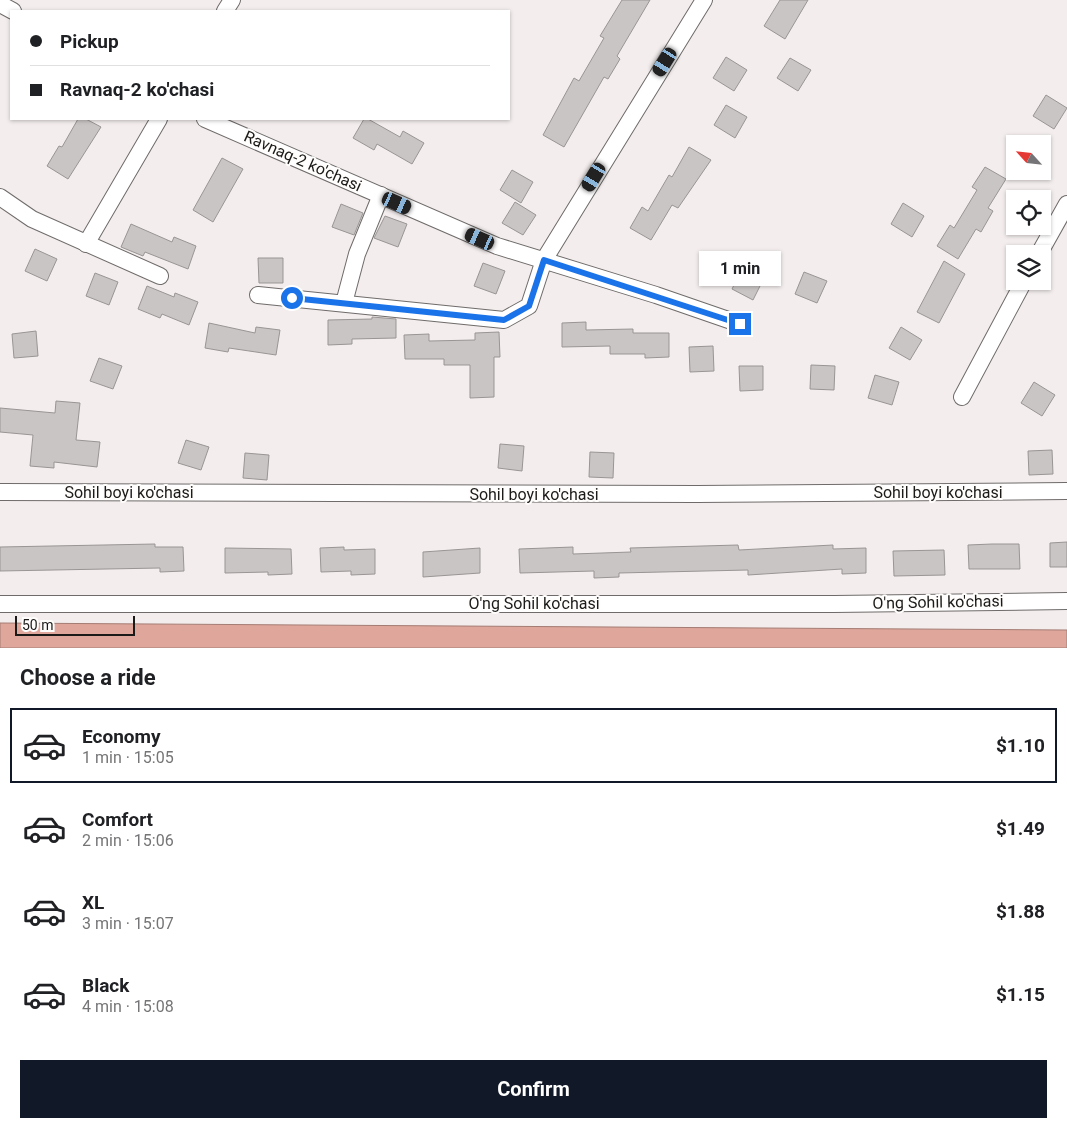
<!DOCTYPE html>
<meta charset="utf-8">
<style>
:root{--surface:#fff;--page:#f2f2f2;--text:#202124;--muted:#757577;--line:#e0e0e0;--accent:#111827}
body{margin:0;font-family:Roboto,sans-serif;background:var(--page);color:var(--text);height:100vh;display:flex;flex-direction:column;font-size:19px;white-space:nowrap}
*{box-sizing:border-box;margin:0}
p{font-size:16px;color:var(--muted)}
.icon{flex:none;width:28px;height:28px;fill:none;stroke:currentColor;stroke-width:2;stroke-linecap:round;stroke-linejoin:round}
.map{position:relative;height:648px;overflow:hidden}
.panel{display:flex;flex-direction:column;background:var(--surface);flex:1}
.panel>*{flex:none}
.hud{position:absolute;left:10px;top:10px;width:500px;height:110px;border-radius:0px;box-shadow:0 1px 4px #0004;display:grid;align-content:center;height:110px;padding:0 20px;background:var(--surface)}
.needle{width:32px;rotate:297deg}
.tools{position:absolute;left:1006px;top:135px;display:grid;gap:10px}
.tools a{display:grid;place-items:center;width:45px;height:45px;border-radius:0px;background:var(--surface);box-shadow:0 1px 4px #0004;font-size:25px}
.scale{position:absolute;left:15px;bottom:12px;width:120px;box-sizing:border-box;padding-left:5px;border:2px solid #1b1a19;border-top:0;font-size:14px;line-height:18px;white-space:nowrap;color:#1b1a19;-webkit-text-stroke:4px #fffcfc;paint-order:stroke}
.end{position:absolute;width:22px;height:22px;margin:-11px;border:6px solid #1a73e8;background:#fff;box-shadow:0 0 0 2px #fff}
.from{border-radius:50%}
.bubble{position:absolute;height:35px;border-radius:0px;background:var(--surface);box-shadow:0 1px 4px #0004;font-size:16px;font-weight:700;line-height:35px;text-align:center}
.car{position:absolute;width:15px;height:30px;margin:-15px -8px;border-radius:6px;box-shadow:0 0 4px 1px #0007;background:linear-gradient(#222 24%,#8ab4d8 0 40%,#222 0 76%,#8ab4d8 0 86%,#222 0)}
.hud b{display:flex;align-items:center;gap:18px;height:48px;font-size:19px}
.hud b+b{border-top:1px solid var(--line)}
.hud i{width:12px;height:12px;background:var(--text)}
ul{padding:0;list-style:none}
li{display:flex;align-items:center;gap:15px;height:75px;margin:0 10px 8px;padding:0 10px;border:2px solid transparent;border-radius:0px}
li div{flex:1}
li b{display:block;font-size:19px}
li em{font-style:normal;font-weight:700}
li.active{border-color:var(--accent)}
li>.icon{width:45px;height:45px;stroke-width:1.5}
h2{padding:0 20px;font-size:22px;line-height:60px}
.cta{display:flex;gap:10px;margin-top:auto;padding:10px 20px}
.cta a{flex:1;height:58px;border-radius:0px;background:var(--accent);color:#fff;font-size:20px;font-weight:700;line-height:58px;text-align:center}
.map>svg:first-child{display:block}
.water{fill:#dfa69b;stroke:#a47c74}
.building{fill:#c9c5c4;stroke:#999595}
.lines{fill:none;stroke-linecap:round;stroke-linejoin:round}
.street-casing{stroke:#6f6b6a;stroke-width:18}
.street{stroke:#fff;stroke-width:16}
.route{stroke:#1a73e8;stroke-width:6}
.labels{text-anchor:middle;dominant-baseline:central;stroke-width:4;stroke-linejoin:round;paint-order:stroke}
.street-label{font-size:16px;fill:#1b1a19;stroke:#fffcfc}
</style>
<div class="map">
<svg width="1067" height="648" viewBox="0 0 1067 648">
<rect width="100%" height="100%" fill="#f3eeed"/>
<path class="water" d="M0,623l1067,7v18h-1067z"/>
<g class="building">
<path d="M622,0h28l-33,56 3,3 -12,20 -4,-2 -40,70 -21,-12 31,-57 5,3 25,-43 -4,-2z"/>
<path d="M780,0h28l-23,39 -21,-13z"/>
<path d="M726,57l21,13 -13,21 -21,-13z"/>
<path d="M790,58l21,12 -13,21 -21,-13z"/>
<path d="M1046,95l21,13 -13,21 -21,-13z"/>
<path d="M726,105l21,12 -12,21 -21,-13z"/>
<path d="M78,119h8l15,8 -33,52 -21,-13 12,-20 3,1z"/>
<path d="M364,119h4l32,18 3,-6 21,12 -12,21 -35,-20 -3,6 -21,-12z"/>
<path d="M689,147l22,13 -33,48 -6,-3 -21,35 -21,-12 12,-21 6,4 21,-36 3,2z"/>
<path d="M222,158l21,11 -30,53 -20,-12z"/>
<path d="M985,167l21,12 -18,29 5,3 -12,21 -5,-3 -18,30 -21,-13 13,-21 4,3 23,-38 -5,-3z"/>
<path d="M512,170l21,12 -12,21 -21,-13z"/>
<path d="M515,202l21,13 -13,20 -21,-12z"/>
<path d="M903,203l21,13 -12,21 -21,-13z"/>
<path d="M341,204l22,9 -9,22 -22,-8z"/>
<path d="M385,216l22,8 -9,23 -24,-9z"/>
<path d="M131,224l41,18 2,-5 22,9 -8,23 -43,-17 -2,4 -22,-9z"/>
<path d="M35,249l22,10 -10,22 -22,-10z"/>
<path d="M258,258h25v25h-24z"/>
<path d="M944,261l21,13 -26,49 -22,-11z"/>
<path d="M483,263l22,8 -9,23 -22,-8z"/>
<path d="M743,267l21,11 -11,22 -21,-11z"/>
<path d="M804,272l23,9 -10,22 -22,-9z"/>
<path d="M95,273l23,9 -9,23 -23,-9z"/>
<path d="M147,286l27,11 1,-4 23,9 -9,23 -27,-11 -2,4 -22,-9z"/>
<path d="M372,317l24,2v19l-44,1v5l-24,1v-25l44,-1z"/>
<path d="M586,322v8l47,-1v4h36v24l-24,1v-4h-35v-8l-48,1v-24z"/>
<path d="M209,323l46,10 1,-6 24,3 -4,25 -47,-7 -1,4 -23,-4z"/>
<path d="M901,327l21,13 -12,20 -21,-12z"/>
<path d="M36,331l2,25 -24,2 -2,-24z"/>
<path d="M499,332l1,25h-6v40l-24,1v-33h-26v-6h-39l-1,-24 25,-1v7l46,-1v-7z"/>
<path d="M713,346l1,25 -24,1 -1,-25z"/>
<path d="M99,358l23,8 -9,23 -23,-8z"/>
<path d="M811,365l24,1 -1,24 -24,-1z"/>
<path d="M739,366h24v24l-23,1z"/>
<path d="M875,375l24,7 -7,23 -24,-7z"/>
<path d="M1034,382l21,13 -13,21 -21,-13z"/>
<path d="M56,401l24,2 -4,37 24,2 -3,25 -43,-5v6l-24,-2 3,-31 -33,-3v-24l55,5z"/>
<path d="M186,440l23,7 -8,23 -23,-7z"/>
<path d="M500,444l24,2 -2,25 -24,-3z"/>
<path d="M1052,450l1,24 -24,1 -1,-24z"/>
<path d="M590,452l24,1 -1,25 -24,-1z"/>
<path d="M245,453l24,2 -2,25 -24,-2z"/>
<path d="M1067,542v25h-17v-24z"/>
<path d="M155,544v3h28l1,24 -24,1v-4l-160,3v-24z"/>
<path d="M992,544h27l1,25h-51l-1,-24z"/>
<path d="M738,545l1,5 94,-5v4l33,-1v25l-24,1v-5l-94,6v-5l-129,3v4l-25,1v-7l-74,2 -1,-24 54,-2v7l58,-2 -1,-4z"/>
<path d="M344,547v3l31,-1v25l-24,1v-4l-30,1 -1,-24z"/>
<path d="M225,548l66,1 1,25 -24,1v-3l-43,1z"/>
<path d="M480,548v25l-57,4v-25z"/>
<path d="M944,550l1,25 -51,1 -1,-25z"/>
</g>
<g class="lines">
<defs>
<g id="street">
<path d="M0,4l13,7"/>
<path d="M225,11l7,-11"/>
<path d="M205,119l292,127 159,49 84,29"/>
<path d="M0,197l32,22 128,57"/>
<path d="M86,244l73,-125"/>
<path d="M1039,254l28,-50"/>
<path d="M258,295l246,25 25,-14 15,-46 160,-260"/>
<path d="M344,303l13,-49 24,-59"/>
<path d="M962,397l62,-116"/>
<path d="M0,492l697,2 370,-3"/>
<path d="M0,604h834l233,-3"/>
</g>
</defs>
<use href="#street" class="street-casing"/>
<use href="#street" class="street"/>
</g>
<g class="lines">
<path class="route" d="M292,298l212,22 25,-14 15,-46 196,64"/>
</g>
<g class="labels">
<g class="street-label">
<text transform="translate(303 161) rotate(24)">Ravnaq-2 ko'chasi</text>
<text x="129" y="492">Sohil boyi ko'chasi</text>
<text x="938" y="492">Sohil boyi ko'chasi</text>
<text x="534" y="494">Sohil boyi ko'chasi</text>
<text transform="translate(938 602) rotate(-1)">O'ng Sohil ko'chasi</text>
<text x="534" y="603">O'ng Sohil ko'chasi</text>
</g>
</g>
</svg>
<div class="tools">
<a><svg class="needle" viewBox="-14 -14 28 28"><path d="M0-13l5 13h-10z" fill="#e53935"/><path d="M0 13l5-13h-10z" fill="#757577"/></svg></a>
<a><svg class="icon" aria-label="locate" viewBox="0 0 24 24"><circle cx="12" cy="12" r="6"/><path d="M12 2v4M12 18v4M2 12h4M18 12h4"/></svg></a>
<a><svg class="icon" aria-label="layers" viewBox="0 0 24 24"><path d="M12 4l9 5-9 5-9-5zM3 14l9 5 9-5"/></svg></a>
</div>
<div class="scale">50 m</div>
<i class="end from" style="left:292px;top:298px"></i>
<i class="end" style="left:740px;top:324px"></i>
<div class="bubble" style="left:699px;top:251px;width:82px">1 min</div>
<i class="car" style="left:665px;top:62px;rotate:212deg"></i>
<i class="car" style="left:594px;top:177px;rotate:211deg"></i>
<i class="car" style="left:397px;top:203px;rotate:114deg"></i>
<i class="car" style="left:480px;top:239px;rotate:294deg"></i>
<div class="hud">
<b><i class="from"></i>Pickup</b>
<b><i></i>Ravnaq-2 ko'chasi</b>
</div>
</div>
<section class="panel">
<h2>Choose a ride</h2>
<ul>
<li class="active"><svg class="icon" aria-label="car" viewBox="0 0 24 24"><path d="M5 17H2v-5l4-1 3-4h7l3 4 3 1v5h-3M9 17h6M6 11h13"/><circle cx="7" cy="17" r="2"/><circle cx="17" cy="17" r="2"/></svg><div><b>Economy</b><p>1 min · 15:05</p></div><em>$1.10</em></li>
<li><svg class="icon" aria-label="car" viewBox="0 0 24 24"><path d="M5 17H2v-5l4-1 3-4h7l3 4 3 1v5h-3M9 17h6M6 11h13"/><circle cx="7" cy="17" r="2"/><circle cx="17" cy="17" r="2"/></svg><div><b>Comfort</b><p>2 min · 15:06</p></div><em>$1.49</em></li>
<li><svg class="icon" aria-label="car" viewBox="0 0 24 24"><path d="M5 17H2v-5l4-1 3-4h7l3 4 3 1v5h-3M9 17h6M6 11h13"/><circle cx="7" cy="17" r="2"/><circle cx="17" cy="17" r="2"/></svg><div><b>XL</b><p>3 min · 15:07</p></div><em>$1.88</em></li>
<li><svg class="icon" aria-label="car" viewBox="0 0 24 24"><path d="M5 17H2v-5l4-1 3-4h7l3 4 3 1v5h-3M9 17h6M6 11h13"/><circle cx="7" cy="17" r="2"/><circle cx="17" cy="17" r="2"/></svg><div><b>Black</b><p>4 min · 15:08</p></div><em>$1.15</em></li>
</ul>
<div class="cta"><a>Confirm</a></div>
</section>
